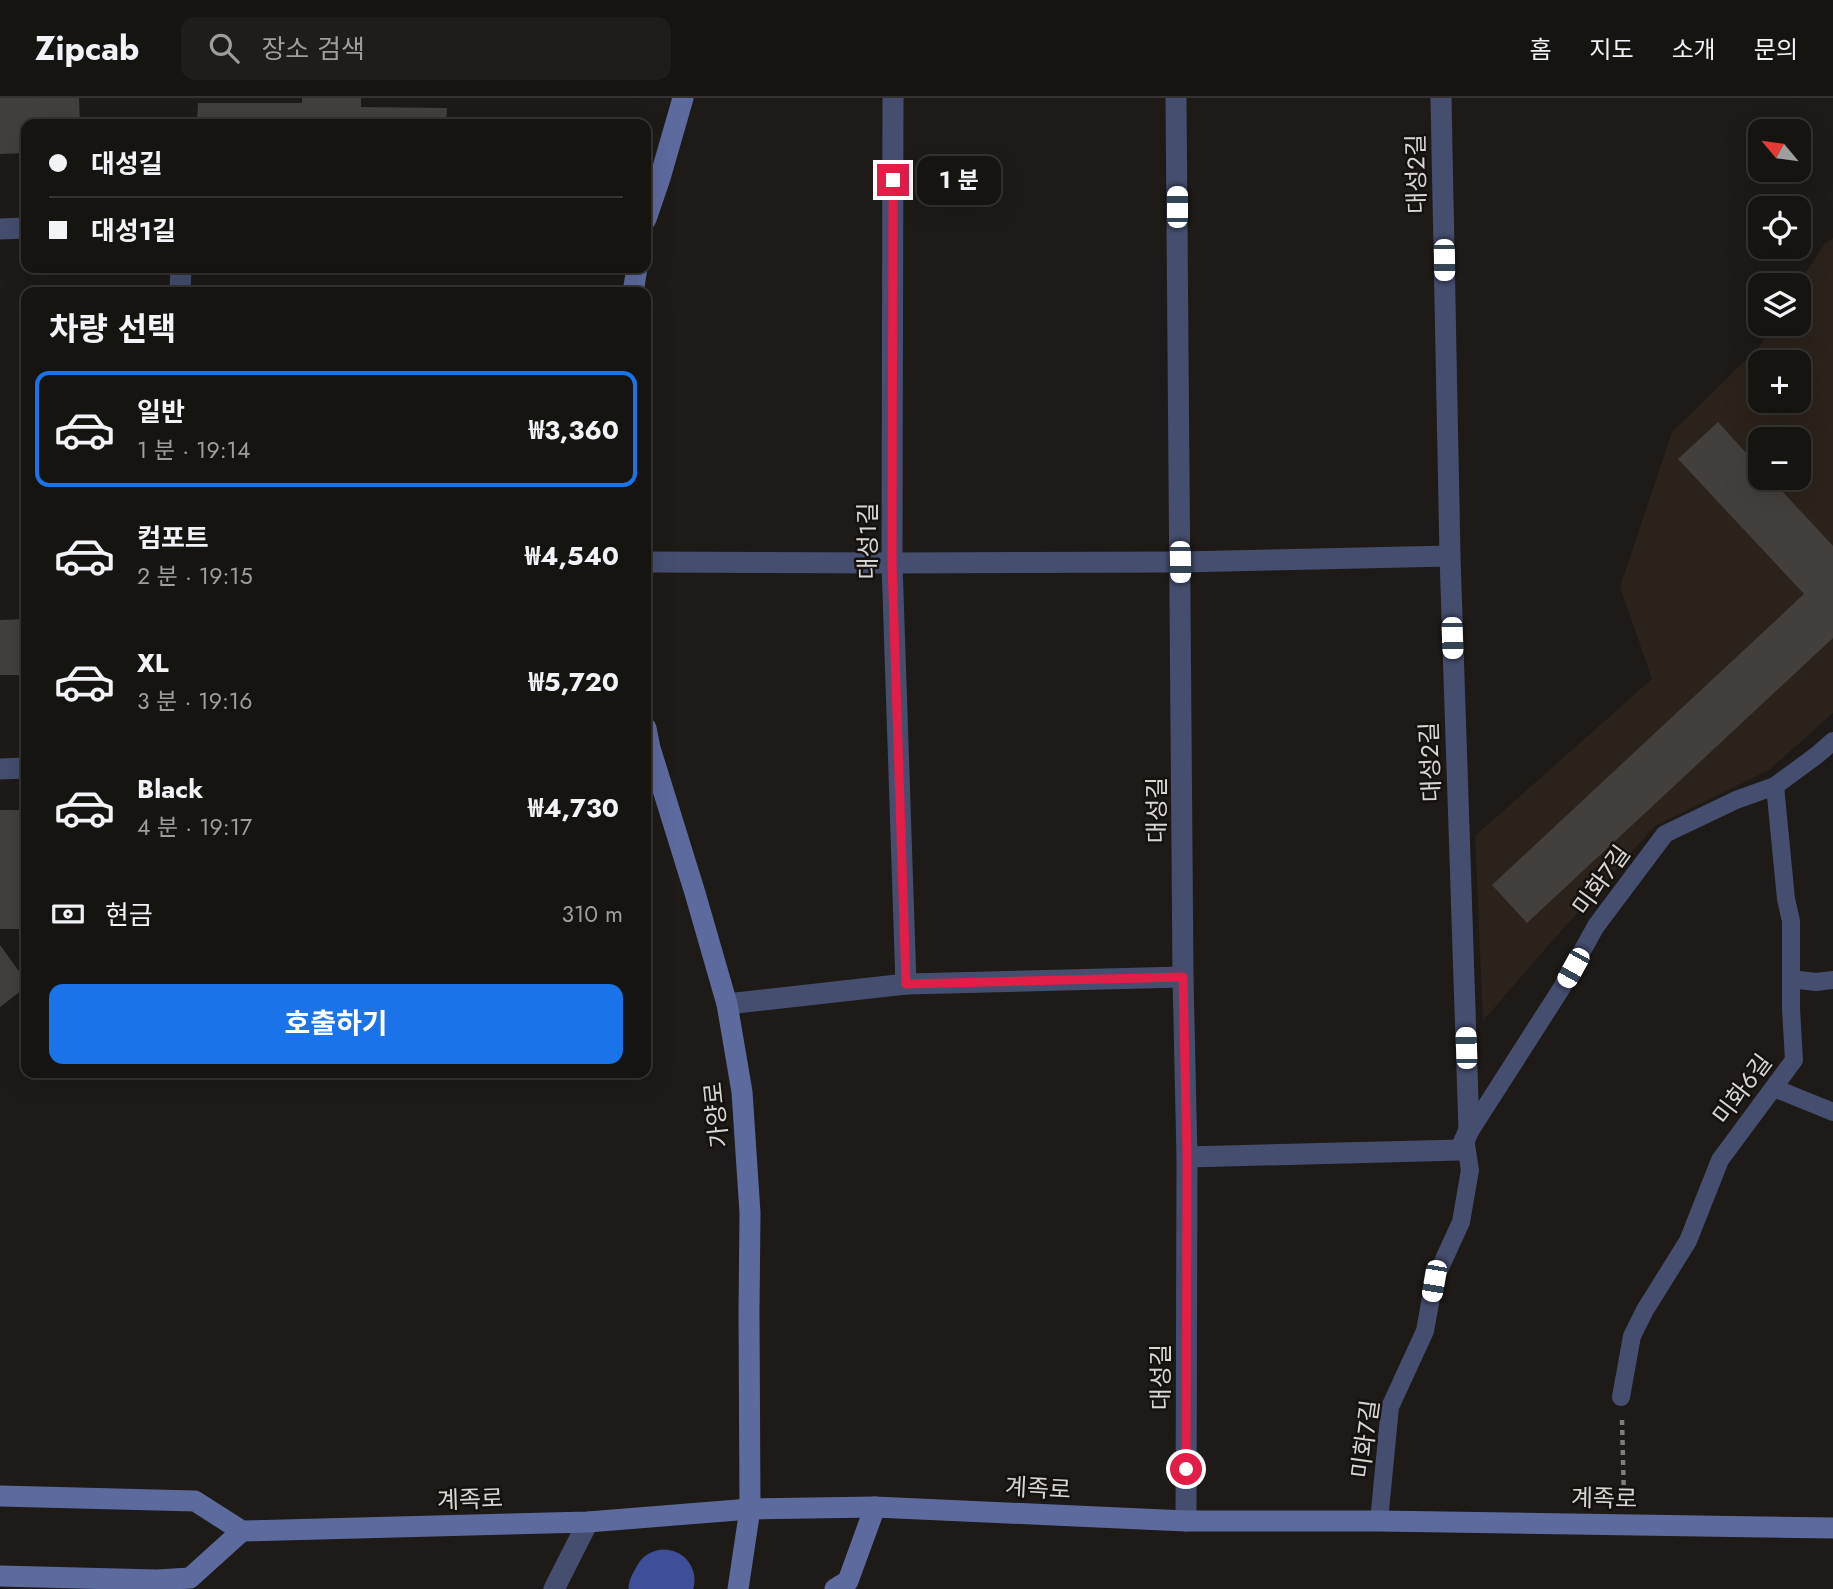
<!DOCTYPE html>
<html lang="ko">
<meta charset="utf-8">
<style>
:root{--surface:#161411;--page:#1f1d1a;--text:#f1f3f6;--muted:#9e9e9f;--line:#353331;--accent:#1a73e8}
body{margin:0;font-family:Jost,"Noto Sans KR",sans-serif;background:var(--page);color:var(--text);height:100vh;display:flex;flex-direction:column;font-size:26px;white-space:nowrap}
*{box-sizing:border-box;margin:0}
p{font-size:23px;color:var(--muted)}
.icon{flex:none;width:38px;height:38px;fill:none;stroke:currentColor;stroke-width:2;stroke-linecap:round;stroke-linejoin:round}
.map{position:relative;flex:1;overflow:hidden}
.details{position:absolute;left:21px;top:189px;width:630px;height:791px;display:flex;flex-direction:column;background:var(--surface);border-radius:14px;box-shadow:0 7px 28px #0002,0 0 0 2px var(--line)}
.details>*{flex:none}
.top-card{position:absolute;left:21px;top:21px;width:630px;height:154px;border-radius:14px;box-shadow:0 7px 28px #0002,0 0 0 2px var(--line);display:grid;align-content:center;height:154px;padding:0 28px;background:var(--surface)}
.needle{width:46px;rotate:299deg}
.tools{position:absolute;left:1748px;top:21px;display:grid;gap:14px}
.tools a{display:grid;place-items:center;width:63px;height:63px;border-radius:14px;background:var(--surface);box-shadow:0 7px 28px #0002,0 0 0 2px var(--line);font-size:35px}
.end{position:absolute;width:32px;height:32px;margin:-16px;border:9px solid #e11d48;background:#fff;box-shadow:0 0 0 4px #fff}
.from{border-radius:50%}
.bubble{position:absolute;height:49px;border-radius:14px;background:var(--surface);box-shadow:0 7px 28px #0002,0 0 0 2px var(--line);font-size:23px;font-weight:700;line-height:49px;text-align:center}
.car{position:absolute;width:21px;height:42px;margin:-21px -10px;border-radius:9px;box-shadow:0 0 5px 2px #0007;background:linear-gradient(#fff 24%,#345 0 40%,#fff 0 76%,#345 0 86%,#fff 0)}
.top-card b{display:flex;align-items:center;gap:24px;height:66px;font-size:26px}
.top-card b+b{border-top:2px solid var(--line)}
.top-card i{width:18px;height:18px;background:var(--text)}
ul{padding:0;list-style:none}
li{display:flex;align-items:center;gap:21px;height:116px;margin:0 14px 10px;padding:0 14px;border:4px solid transparent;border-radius:14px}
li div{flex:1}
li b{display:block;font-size:26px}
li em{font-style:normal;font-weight:700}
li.selected{border-color:var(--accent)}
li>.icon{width:63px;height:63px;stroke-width:1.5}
h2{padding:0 28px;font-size:32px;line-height:84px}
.pay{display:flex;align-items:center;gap:18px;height:77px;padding:0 28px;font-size:26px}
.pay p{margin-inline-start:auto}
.cta{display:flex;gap:14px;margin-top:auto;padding:14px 28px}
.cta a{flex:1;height:80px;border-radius:14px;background:var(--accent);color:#fff;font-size:28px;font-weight:700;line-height:80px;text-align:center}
header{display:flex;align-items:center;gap:42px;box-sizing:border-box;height:98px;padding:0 35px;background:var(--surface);border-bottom:2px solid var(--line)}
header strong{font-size:33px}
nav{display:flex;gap:38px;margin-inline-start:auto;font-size:24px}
.search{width:490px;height:63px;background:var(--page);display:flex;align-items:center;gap:18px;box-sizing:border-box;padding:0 24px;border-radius:14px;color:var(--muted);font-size:26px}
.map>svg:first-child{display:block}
.built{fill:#2b221b;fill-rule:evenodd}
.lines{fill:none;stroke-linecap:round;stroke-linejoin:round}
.river{stroke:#3f4e99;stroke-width:61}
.building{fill:#433f3c}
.path{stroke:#807d7b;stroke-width:4.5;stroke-dasharray:5 5;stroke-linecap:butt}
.lane{stroke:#454e6e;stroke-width:18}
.street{stroke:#454e6e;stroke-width:21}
.secondary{stroke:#5d6a9e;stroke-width:21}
.route{stroke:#e11d48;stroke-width:9}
.labels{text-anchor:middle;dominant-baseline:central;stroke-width:5;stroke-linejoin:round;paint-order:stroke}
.street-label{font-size:24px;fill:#d8d5d3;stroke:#15110e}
</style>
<header>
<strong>Zipcab</strong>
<div class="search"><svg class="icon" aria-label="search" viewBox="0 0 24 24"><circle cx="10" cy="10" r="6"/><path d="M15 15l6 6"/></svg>장소 검색</div>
<nav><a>홈</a><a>지도</a><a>소개</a><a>문의</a></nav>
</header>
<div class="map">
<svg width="1833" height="1491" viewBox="0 0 1833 1491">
<rect width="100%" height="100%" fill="#1e1a17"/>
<path class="built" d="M1833,140v475l-64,57 -114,56 -110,123 -62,72 -8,-185 177,-157 -32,-92 52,-155 88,-86 14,-22h25l-1,-39 27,-42zM1760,264h39v39h-39zM1760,341h39v39h-39z"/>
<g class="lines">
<path class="river" d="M659,1491l5,-9"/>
</g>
<g class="building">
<path d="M0,0h79l1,26h-54v29l-26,1z"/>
<path d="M302,0h59v9l86,1 -1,16h-249l1,-21h104z"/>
<path d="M1718,324l42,46v10h10l63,68v92l-306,285 -35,-38 312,-291 -126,-135z"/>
<path d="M26,521v56h-26v-55z"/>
<rect x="0" y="712" width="26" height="119"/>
<path d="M0,847l26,36v6l-26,20z"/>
</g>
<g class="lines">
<path class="path" d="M1622,1322l2,79"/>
<g class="lane">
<path d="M1791,881l25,3 17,-2"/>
<path d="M1774,990l59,24"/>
<path d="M1621,1299l11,-61 13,-26 43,-69 32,-81 74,-100 -3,-51v-88l-5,-22 -11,-113"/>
<path d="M1379,1423l11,-114 35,-76 9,-50 27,-59 9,-52 -5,-31 96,-150 35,-63 69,-92 71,-34 39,-14 42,-31 16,-14"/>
</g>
<g class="street">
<path d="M893,0l-1,465 14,421"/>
<path d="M1176,0l7,879 4,180 -1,364"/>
<path d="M0,131l26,-1"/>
<path d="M180,194l1,-24"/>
<path d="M646,464l246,1 288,-1 270,-6"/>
<path d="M0,671l26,-1"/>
<path d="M727,906l179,-20 277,-7"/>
<path d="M1187,1059l273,-7 9,-20 -19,-574 -9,-458"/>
<path d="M554,1491l34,-67"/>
</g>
<g class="secondary">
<path d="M646,121l14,-41 23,-80"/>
<path d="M633,194l4,-24"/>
<path d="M646,630l4,20 45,145 32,111 15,88 8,121 -1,99 1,197 -12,80"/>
<path d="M0,1398l195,5 47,30 346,-9 162,-13 125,-2 311,14h193l454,7"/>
<path d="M0,1478l157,4 33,-2 52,-47"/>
<path d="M835,1491l13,-8 27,-74"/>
</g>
</g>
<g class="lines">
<path class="route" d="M893,82l-1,383 14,421 277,-7 4,180 -1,312"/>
</g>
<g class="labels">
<g class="street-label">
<text transform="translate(1416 76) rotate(-91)">대성2길</text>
<text transform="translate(867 443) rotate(-90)">대성1길</text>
<text transform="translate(1430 664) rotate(-92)">대성2길</text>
<text transform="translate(1156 712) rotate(-90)">대성길</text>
<text transform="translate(1601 782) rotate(-54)">미화7길</text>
<text transform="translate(1742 991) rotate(-53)">미화6길</text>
<text transform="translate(716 1017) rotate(-96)">가양로</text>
<text transform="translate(1160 1279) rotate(-90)">대성길</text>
<text transform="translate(1365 1341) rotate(-82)">미화7길</text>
<text transform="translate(1038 1390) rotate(3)">계족로</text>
<text transform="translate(1604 1400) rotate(1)">계족로</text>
<text transform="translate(470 1401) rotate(-2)">계족로</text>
</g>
</g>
</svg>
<div class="tools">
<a><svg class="needle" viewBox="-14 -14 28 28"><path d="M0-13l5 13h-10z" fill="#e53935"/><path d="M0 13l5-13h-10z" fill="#9e9e9f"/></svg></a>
<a><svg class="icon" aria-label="locate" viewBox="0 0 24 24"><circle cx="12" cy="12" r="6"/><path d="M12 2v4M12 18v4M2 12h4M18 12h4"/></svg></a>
<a><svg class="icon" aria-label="layers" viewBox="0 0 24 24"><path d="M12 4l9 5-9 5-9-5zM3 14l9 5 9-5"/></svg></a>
<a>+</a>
<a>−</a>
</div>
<i class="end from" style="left:1186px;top:1371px"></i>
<i class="end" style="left:893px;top:82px"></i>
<div class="bubble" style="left:917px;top:58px;width:84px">1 분</div>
<i class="car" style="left:1177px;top:109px;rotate:0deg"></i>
<i class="car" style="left:1444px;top:162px;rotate:179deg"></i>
<i class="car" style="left:1180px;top:464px;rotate:179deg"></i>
<i class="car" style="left:1452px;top:540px;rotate:178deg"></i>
<i class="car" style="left:1573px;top:870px;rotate:209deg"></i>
<i class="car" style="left:1466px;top:950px;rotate:358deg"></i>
<i class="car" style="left:1434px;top:1183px;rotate:190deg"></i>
<div class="top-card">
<b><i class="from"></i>대성길</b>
<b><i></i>대성1길</b>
</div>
<section class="details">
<h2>차량 선택</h2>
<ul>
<li class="selected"><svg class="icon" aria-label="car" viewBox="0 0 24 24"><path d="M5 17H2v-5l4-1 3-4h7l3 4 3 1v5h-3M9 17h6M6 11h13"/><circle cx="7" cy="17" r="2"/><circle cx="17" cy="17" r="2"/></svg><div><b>일반</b><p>1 분 · 19:14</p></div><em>₩3,360</em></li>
<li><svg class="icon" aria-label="car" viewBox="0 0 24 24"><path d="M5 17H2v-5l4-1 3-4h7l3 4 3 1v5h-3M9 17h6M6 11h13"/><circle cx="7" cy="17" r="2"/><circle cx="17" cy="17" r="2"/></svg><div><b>컴포트</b><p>2 분 · 19:15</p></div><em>₩4,540</em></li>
<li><svg class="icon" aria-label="car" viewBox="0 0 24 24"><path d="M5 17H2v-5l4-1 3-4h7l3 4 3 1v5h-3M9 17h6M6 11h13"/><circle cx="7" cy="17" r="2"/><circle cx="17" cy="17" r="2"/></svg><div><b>XL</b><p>3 분 · 19:16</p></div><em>₩5,720</em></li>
<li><svg class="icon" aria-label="car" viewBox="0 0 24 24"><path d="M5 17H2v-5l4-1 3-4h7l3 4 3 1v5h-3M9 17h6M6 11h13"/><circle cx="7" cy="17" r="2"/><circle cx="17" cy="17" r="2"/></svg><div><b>Black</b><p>4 분 · 19:17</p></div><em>₩4,730</em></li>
</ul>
<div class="pay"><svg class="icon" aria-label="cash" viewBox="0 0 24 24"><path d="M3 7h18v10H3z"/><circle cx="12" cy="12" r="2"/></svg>현금<p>310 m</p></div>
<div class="cta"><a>호출하기</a></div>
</section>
</div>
